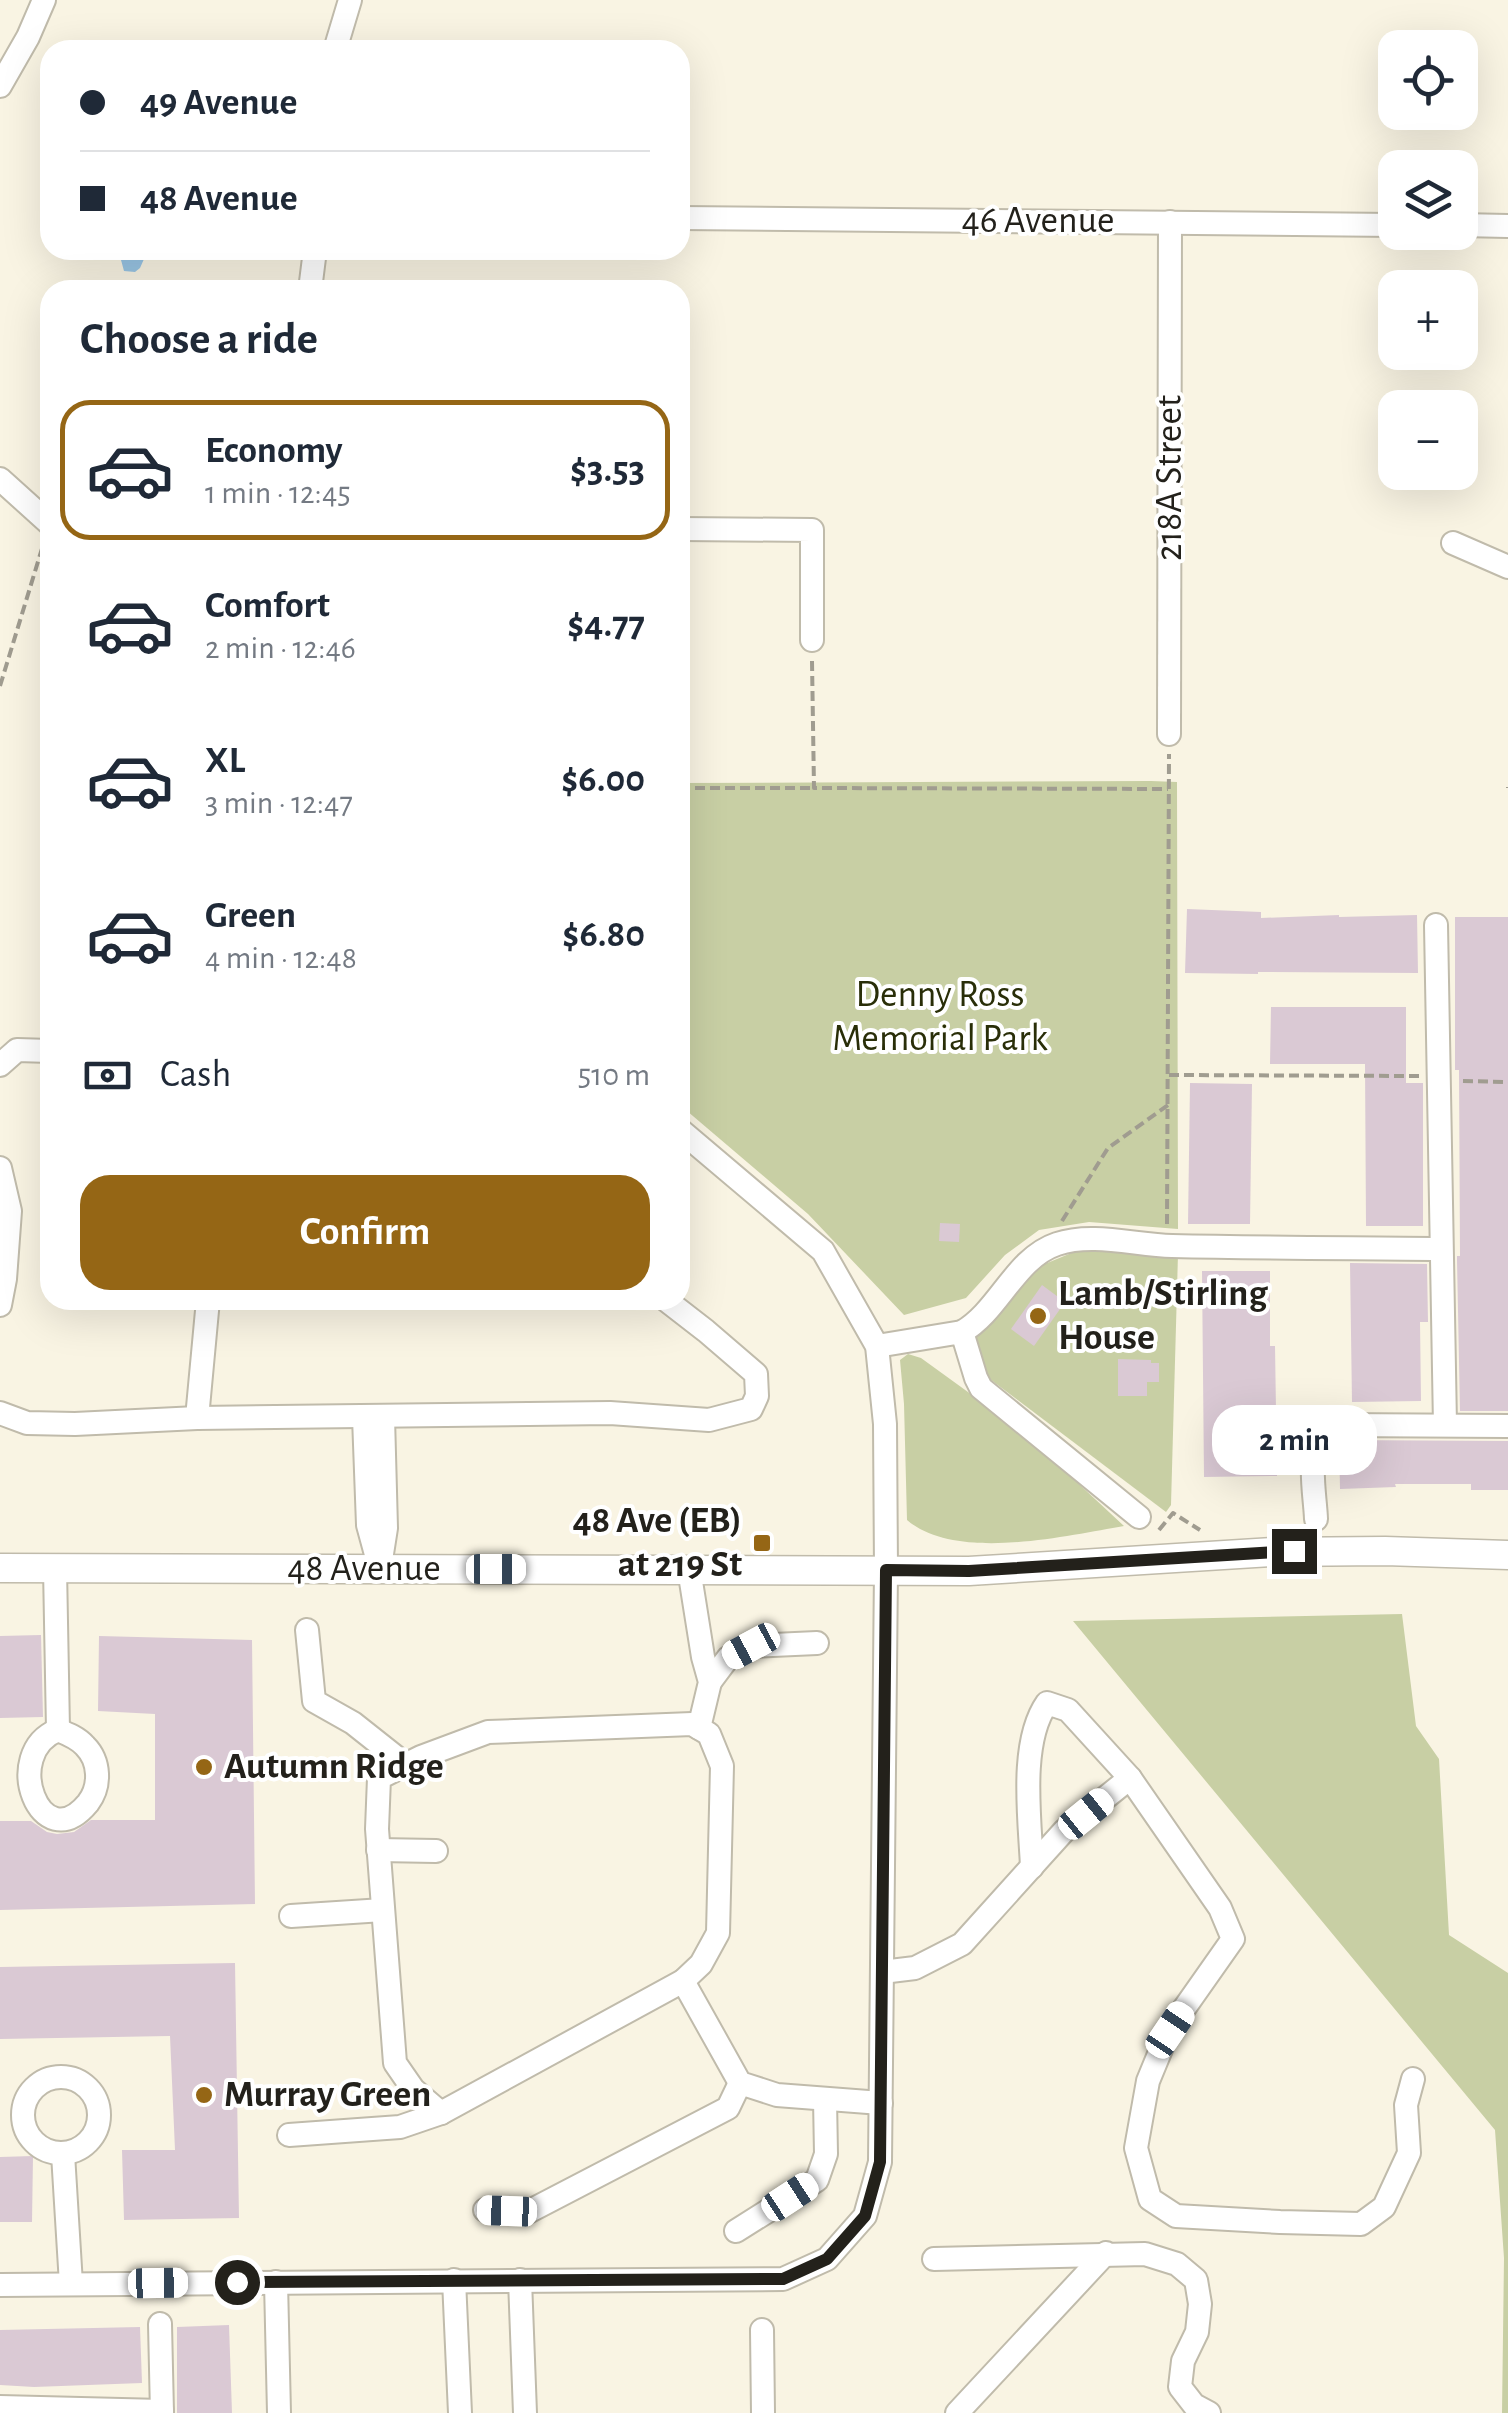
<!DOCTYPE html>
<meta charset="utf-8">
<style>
:root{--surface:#fff;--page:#f2f2f3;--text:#1f2937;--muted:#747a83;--line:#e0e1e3;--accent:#956615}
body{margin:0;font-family:"Alegreya Sans",sans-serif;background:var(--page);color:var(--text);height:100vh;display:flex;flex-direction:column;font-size:38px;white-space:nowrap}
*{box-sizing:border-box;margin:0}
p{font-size:32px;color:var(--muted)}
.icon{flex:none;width:55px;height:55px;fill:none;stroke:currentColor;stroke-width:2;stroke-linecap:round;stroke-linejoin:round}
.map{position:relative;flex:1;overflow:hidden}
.drawer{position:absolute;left:40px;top:280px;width:650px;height:1030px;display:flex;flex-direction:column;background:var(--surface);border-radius:30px;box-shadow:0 10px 40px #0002}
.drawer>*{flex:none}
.hud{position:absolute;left:40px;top:40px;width:650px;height:220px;border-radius:30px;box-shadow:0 10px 40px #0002;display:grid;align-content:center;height:220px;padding:0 40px;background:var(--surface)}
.buttons{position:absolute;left:1378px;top:30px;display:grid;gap:20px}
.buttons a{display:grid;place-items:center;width:100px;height:100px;border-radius:20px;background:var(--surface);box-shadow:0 10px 40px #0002;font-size:50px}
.end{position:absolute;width:45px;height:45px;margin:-22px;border:12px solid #23211b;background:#fff;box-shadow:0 0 0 5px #fff}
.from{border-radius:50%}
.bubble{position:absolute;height:70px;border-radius:30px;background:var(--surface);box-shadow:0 10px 40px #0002;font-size:32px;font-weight:600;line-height:70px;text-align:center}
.car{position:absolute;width:30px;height:60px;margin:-30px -15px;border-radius:12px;box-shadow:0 0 8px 2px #0007;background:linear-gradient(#fff 24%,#345 0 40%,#fff 0 76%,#345 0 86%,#fff 0)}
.hud b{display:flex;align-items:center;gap:35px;height:95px;font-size:38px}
.hud b+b{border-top:2px solid var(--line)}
.hud i{width:25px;height:25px;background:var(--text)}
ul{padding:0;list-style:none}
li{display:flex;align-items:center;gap:30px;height:140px;margin:0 20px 15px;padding:0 20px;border:5px solid transparent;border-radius:30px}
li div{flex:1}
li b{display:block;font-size:38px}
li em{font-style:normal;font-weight:600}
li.on{border-color:var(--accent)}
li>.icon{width:90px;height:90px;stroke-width:1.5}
h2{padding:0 40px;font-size:45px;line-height:120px}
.pay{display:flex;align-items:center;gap:25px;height:110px;padding:0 40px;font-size:38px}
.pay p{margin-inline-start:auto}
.primary-button{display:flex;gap:20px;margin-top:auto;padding:20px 40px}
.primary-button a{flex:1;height:115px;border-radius:30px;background:var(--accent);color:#fff;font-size:40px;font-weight:600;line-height:115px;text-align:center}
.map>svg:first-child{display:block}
.green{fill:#c8cfa4}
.water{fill:#99c5e4}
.building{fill:#dac9d4}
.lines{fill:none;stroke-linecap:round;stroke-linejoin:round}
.minor-casing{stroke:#c0bbab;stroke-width:26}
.major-casing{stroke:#c0bbab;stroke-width:31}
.path{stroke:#a09c90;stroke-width:4;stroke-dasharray:10 5;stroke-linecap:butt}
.minor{stroke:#fff;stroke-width:22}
.major{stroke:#fff;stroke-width:28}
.route{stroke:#23211b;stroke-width:12}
.poi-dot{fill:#956615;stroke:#fff;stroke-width:4}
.labels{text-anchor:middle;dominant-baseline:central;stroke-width:8;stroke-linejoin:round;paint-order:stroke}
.street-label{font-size:38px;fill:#23211b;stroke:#fff}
.park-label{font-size:38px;fill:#292e08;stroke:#fff}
.poi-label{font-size:38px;font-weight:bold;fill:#23211b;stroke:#fff;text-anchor:start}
</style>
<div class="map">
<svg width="1508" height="2413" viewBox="0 0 1508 2413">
<rect width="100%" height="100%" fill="#f9f4e3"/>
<g class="green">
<path d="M1151,781l26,1 1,447 -89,-7 -50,8 -34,25 -39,43 -62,17 -96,-101 -128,-109v-322z"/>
<path d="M1086,1247l92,7 -7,251 -5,7 -204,-154 34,-47 44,-45z"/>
<path d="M908,1354l13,4 102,74 101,94c-59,10 -168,36 -217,-6l-3,-116 -4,-44z"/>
<path d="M1402,1614l14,112 23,33 10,176 59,38v440h-6l2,-155 -9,-128 -422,-509z"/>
</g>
<path class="water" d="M128,250h20l-8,18 -5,4 -11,-1 -3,-11 -3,-2z"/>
<g class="building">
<path d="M1187,909l74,3v6l78,-3v2l78,-2 1,58 -160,-1v2l-73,-1z"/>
<path d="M1455,917h53v494h-48l-3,-151v-4h3l-1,-186h-4z"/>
<path d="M1271,1007h135v76h17v143h-57l-1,-162h-95z"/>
<path d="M1190,1083l62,1 -2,140h-62z"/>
<path d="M940,1223l20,1 -1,18 -20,-1z"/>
<path d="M1350,1263l77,1 1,58h-8l1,79 -69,1z"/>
<path d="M1202,1271h68v75h5l2,130 -73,1z"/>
<path d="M1042,1285l23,17 -31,44 -23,-17z"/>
<path d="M1118,1359l33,1v3h8v19h-12v14h-29z"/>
<path d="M1339,1440l169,1v49h-37v-6h-76l1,3 -56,2z"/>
<path d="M41,1635l2,82 -43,1v-82z"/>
<path d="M99,1636l153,4 3,264 -255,6v-89h31l16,11 10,2 17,-2 17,-12h64v-106l-57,-3z"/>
<path d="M235,1963l4,255 -115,2 -2,-70h53l-5,-114 -170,3v-72z"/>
<path d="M33,2156l-1,66h-32v-65z"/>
<path d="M229,2325l3,88h-55v-86z"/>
<path d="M140,2327l2,56 -108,4 -34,-2v-55z"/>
</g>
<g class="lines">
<defs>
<g id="minor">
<path d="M335,50l15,-50"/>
<path d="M0,86l28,-49 16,-37"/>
<path d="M680,218l715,7"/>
<path d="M1460,225l48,1"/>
<path d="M310,290l5,-40"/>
<path d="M0,479l50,45"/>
<path d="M680,529l132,1v110"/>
<path d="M1453,543l55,24"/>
<path d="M1169,734l1,-512"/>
<path d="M1436,925l9,500"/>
<path d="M0,1065l17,-15 33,1"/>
<path d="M0,1168l10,43 -5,68 -5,26"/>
<path d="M208,1300l-11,118 413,-5 99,7 42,-11 6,-13 -1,-22 -50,-43 -40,-31"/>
<path d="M962,1332c37,-21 53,-74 95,-88 35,-12 78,1 115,2 90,2 180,2 269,3"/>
<path d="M877,1346l85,-14 14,46 5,10 158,129"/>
<path d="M0,1413l27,10 48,1 122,-6"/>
<path d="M364,1417l4,108 12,44"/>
<path d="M1316,1519c-1,-30 -14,-81 19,-94l173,1"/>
<path d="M381,1560l5,-32 -3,-111"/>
<path d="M55,1568l3,162"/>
<path d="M689,1569l14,88 7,25 -11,46"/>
<path d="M307,1630l7,71 39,22 53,42"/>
<path d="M710,1682l18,-24 23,-12 66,-3"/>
<path d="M58,1730c10,4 20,8 27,16 15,15 16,40 3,57 -47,57 -88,-50 -30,-73z"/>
<path d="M378,1850l58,1"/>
<path d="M1032,1867c-2,-47 -13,-124 15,-164l21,7 62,68"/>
<path d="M291,1916l92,-6"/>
<path d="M882,1972l33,-4 47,-24 102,-113 66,-53 90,130 13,31 -64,91 -21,51 -12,67 14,51 26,17 104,6 81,2 23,-17 25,-54 -3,-48 7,-26"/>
<circle cx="61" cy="2115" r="38"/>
<path d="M441,2113l-28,-24 -18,-26 -18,-234 2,-51 42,-21 67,-25 204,-8 17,10 13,32 -4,167 -17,31 -18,17"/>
<path d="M289,2135l111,-8 41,-14 242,-132 57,102 37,12 104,8"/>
<path d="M63,2154l8,130"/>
<path d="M485,2210l43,2 200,-104 12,-25"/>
<path d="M736,2231l81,-51 9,-26 -1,-55"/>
<path d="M934,2259l211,-5 32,10 19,16 4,24 -3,28 -14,29 -3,26 14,18 15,8"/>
<path d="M454,2280l6,133"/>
<path d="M520,2280l5,133"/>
<path d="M276,2282l3,131"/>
<path d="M0,2285l783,-6 44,-20 38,-43 15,-54 6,-592 -1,-146 -8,-78 -54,-95 -143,-121"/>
<path d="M160,2324l2,89"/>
<path d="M762,2330l1,83"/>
<path d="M0,2407l162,4"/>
<path d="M957,2413l149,-160"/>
</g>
<path id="major" d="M0,1568l969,3 304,-19 112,-1 123,4"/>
</defs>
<use href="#minor" class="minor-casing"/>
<use href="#major" class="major-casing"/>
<g class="path">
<path d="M812,661l2,127 354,1"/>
<path d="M0,686l44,-144"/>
<path d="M1508,787v1"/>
<path d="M680,788h134"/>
<path d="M1169,1075l250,1"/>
<path d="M1463,1081l45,1"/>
<path d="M1062,1221l46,-73 60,-43"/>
<path d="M1167,1224l2,-470"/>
<path d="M1159,1530l14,-17 27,17"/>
</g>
<use href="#minor" class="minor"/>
<use href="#major" class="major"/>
</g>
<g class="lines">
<path class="route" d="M237,2282l546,-3 44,-20 38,-43 15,-54 6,-592 83,1 325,-20"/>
</g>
<g class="poi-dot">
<circle cx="1038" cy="1316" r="10"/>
<rect x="752" y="1533" width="20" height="20" rx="5"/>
<circle cx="204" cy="1767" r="10"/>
<circle cx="204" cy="2095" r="10"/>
</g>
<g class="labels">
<g class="street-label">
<text x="1038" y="221">46 Avenue</text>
<text transform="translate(1170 478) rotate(-90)">218A Street</text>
<text x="364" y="1569">48 Avenue</text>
</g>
<g class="park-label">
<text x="940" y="995">Denny Ross<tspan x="940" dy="44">Memorial Park</tspan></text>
</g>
<g class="poi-label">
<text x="1058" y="1294">Lamb/Stirling<tspan x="1058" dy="44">House</tspan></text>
<text x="742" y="1521" text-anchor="end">48 Ave (EB)<tspan x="742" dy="44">at 219 St</tspan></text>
<text x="224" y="1767">Autumn Ridge</text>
<text x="224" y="2095">Murray Green</text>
</g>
</g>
</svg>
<div class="buttons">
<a><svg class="icon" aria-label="locate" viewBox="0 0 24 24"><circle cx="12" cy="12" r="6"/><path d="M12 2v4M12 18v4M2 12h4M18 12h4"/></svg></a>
<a><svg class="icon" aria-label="layers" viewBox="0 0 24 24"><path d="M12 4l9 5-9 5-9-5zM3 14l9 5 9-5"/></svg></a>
<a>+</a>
<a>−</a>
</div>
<i class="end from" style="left:237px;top:2282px"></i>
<i class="end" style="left:1294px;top:1551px"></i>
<div class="bubble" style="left:1212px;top:1405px;width:165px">2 min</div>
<i class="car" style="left:496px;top:1569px;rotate:90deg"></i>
<i class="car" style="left:751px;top:1646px;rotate:242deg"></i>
<i class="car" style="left:1086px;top:1814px;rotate:51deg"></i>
<i class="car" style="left:1170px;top:2030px;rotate:34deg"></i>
<i class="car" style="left:790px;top:2197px;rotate:57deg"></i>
<i class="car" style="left:507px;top:2211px;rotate:272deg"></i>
<i class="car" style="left:158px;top:2283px;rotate:89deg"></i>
<div class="hud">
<b><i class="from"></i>49 Avenue</b>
<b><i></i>48 Avenue</b>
</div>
<section class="drawer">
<h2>Choose a ride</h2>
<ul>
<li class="on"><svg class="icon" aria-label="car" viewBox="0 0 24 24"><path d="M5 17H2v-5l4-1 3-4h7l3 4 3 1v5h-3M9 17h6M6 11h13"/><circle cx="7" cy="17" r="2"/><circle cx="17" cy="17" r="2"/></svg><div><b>Economy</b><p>1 min · 12:45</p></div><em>$3.53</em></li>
<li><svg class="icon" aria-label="car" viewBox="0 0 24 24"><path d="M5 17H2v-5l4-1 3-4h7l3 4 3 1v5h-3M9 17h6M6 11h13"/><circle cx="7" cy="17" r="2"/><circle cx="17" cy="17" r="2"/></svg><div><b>Comfort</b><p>2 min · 12:46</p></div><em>$4.77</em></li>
<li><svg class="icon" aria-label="car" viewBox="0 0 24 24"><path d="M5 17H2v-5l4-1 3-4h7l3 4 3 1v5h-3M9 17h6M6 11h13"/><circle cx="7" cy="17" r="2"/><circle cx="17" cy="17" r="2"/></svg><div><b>XL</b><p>3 min · 12:47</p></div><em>$6.00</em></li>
<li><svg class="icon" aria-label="car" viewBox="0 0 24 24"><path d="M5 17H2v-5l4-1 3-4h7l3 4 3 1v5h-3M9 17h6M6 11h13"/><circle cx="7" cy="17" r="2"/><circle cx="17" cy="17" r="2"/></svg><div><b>Green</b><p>4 min · 12:48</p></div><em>$6.80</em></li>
</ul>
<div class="pay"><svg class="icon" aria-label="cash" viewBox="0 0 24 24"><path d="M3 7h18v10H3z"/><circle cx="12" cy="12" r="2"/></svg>Cash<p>510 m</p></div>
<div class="primary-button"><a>Confirm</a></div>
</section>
</div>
